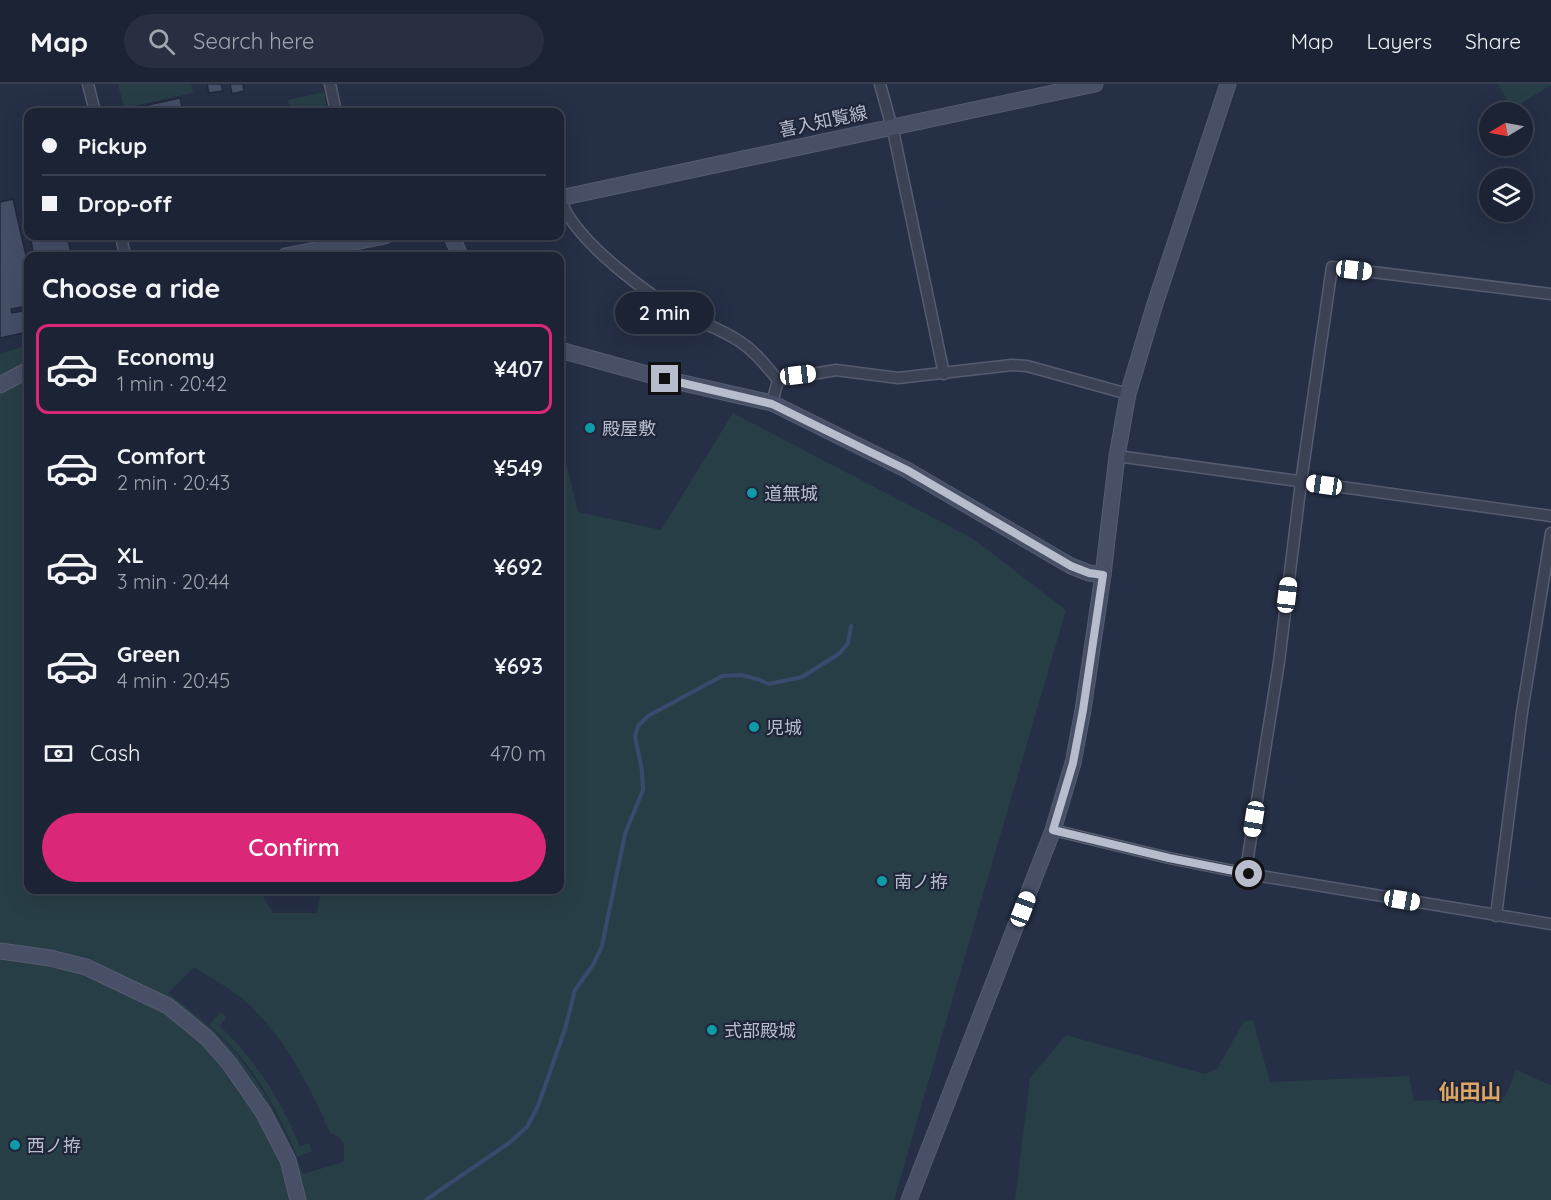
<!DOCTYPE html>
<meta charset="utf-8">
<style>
:root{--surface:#1c2334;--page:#292f40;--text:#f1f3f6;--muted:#a0a4ac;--line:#3a404f;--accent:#db2777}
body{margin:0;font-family:Quicksand,"Noto Sans JP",sans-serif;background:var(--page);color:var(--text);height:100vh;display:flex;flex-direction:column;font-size:22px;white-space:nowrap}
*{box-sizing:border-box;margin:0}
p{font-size:20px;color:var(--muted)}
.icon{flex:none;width:33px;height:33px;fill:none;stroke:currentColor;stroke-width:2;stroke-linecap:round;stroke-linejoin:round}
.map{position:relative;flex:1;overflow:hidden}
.drawer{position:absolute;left:24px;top:168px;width:540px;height:642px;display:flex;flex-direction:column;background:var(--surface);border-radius:12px;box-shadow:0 6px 24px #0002,0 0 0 2px var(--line)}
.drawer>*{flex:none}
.top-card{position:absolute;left:24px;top:24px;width:540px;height:132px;border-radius:12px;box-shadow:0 6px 24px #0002,0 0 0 2px var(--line);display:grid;align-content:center;height:132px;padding:0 18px;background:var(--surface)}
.needle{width:39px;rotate:260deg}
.buttons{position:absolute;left:1479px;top:18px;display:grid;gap:12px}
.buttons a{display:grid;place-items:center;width:54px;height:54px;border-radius:50%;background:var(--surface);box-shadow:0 6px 24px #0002,0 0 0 2px var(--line);font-size:30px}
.end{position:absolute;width:27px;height:27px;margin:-14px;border:8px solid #b8bdce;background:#111;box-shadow:0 0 0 3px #111}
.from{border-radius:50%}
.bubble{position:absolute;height:42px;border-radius:21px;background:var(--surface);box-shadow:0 6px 24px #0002,0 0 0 2px var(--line);font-size:20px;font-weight:600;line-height:42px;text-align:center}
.car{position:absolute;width:18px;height:36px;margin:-18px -9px;border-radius:8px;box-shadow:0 0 4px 2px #0007;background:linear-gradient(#fff 24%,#345 0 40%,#fff 0 76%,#345 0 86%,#fff 0)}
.top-card b{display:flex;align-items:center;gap:21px;height:57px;font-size:22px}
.top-card b+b{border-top:2px solid var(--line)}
.top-card i{width:15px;height:15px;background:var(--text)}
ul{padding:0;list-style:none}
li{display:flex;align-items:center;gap:18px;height:90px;margin:0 12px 9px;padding:0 6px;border:3px solid transparent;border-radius:12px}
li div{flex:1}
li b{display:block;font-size:22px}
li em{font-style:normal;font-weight:600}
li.on{border-color:var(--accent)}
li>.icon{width:54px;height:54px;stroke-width:1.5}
h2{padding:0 18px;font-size:27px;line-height:72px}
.pay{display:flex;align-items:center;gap:15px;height:66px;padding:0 18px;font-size:22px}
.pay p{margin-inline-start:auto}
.action{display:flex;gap:12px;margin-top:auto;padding:12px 18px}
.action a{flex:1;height:69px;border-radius:36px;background:var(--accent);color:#fff;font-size:24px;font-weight:600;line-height:69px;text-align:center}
header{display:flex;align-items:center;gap:36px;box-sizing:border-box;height:84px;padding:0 30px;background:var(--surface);border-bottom:2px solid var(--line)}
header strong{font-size:28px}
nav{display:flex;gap:33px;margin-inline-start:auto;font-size:21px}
.search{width:420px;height:54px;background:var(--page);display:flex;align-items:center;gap:15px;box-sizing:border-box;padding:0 21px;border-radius:33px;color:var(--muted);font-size:22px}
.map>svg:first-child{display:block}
.green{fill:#283e46;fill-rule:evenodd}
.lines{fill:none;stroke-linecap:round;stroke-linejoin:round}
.stream{stroke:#3a4a6e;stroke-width:4}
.building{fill:#444e67;stroke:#21283c;stroke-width:1.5}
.street-casing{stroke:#565c6f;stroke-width:13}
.secondary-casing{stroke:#565c6f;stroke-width:17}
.street{stroke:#3a4254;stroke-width:10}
.secondary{stroke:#485067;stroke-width:15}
.route{stroke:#b8bdce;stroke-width:8}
.culture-dot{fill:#0f9aa8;stroke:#1f263a;stroke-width:2}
.labels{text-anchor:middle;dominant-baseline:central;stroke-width:4.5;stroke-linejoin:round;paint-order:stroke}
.street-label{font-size:18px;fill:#b8bdce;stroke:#1f263a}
.poi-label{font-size:18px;fill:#b8bdce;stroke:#1f263a;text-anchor:start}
.quarter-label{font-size:21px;font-weight:bold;fill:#dda763;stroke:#1f263a}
</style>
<header>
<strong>Map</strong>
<div class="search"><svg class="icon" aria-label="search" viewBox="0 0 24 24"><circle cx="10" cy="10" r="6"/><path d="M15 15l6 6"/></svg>Search here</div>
<nav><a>Map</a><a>Layers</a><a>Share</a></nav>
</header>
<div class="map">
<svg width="1551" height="1116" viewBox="0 0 1551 1116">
<rect width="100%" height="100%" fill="#252f45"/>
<g class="green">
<path d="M118,0h73l2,9 -69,15z"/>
<path d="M1498,0h53v1l-39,24z"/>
<path d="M324,8l4,20h-38l-2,-12z"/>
<path d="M28,261v545h236l-1,6 10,17h44l4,-23h239v-454l18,76 83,18 72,-117 239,125 94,72 -172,590h-894v-846zM194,883c17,11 36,21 51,34 37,32 66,87 85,132 15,5 16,14 13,29l-40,12c-21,-51 -45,-101 -86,-140 -15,-15 -33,-28 -49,-41z"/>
<path d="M221,928l5,6 -6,8c37,36 60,73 80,120l9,-3 3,8 -15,6c-20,-50 -46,-97 -88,-132z"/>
<path d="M1253,936l17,62 139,-6 5,25 91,-4 11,-27 35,15v115h-536l15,-122 36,-43 139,39 12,-5 27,-48z"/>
</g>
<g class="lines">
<path class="stream" d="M426,1116l83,-57 18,-16 11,-21 27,-77 10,-39 18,-25 9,-19 23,-112 18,-44 -1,-19 -7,-35 3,-10 10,-10 74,-40 19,-1 16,4 12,5 33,-7 38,-24 8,-10 3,-17"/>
</g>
<g class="building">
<path d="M207,0h14l2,7 -14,2z"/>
<path d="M230,0h13l1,7 -12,3z"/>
<path d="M180,14l3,14h-34l-1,-7z"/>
<path d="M13,115l15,65v42l-17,3 1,4 16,-3v22l-28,6v-136z"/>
<path d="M30,152h37l5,20h-38z"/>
</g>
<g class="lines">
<defs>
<g id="street">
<path d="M88,0l7,28"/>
<path d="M330,0l6,28"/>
<path d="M880,0l14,51 50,239"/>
<path d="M561,114c2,6 3,12 7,17 20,33 76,77 110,96 20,11 42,17 61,30 16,10 27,25 39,39"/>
<path d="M121,152l4,20"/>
<path d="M772,319l6,-23 58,-10 62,8 114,-13 15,1 101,28"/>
<path d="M1117,372l434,60"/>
<path d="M1053,746l116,28 80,16 302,50"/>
<path d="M1249,790l-2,-11 32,-201 22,-180 31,-215 219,27"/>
<path d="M1496,832l26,-204 29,-179"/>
</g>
<g id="secondary">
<path d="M560,114l535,-114"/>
<path d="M452,152l8,20"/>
<path d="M285,172l100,-20"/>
<path d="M560,266l105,29 107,24 135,67 164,96 18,7 14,2"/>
<path d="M0,301l28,-15"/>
<path d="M0,867l50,7 36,9 82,39 39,32 22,25 34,49 25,48 10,40"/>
<path d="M909,1116l144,-370 20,-67 10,-53 20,-135 14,-119 11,-62 26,-87 74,-223"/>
</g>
</defs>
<use href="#street" class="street-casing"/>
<use href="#secondary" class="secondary-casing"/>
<use href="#street" class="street"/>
<use href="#secondary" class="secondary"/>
</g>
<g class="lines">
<path class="route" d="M665,295l107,25 135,66 164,96 18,7 14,2 -20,135 -10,53 -20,67 116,28 80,16"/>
</g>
<g class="culture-dot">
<circle cx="590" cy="344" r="6"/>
<circle cx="752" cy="409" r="6"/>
<circle cx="754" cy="643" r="6"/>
<circle cx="882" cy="797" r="6"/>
<circle cx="712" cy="946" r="6"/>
<circle cx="15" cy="1061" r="6"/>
</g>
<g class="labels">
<g class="street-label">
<text transform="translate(823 37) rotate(-12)">喜入知覧線</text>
</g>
<g class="poi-label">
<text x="602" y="344">殿屋敷</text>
<text x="764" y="409">道無城</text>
<text x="766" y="643">児城</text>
<text x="894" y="797">南ノ拵</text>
<text x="724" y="946">式部殿城</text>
<text x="27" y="1061">西ノ拵</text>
</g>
<g class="quarter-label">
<text x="1470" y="1007">仙田山</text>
</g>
</g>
</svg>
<div class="buttons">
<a><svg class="needle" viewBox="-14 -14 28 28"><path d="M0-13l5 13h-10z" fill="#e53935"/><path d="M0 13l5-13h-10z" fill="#a0a4ac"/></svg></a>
<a><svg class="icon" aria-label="layers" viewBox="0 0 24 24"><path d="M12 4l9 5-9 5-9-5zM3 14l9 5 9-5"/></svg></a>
</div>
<i class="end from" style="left:1249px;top:790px"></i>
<i class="end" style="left:665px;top:295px"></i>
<div class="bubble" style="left:615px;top:208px;width:99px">2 min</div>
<i class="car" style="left:1354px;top:186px;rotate:97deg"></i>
<i class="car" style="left:798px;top:291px;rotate:83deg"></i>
<i class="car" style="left:1324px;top:401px;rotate:278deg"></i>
<i class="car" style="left:1287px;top:511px;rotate:7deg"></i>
<i class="car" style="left:1254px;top:735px;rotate:189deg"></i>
<i class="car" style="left:1402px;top:816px;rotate:99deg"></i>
<i class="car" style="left:1023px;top:825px;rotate:21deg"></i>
<div class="top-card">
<b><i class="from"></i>Pickup</b>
<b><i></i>Drop-off</b>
</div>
<section class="drawer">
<h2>Choose a ride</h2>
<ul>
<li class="on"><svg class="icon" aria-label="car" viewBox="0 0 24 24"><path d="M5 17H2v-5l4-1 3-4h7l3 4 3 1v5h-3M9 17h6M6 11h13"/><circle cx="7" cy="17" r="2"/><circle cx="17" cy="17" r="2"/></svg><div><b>Economy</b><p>1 min · 20:42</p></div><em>¥407</em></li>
<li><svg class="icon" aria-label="car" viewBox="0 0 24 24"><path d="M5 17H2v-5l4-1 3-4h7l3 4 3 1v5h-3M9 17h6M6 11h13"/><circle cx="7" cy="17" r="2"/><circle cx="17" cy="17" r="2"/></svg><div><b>Comfort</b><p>2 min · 20:43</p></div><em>¥549</em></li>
<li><svg class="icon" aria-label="car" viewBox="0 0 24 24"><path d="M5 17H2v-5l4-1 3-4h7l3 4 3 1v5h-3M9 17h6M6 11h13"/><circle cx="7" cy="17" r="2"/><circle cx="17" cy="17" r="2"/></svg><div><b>XL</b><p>3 min · 20:44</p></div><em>¥692</em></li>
<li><svg class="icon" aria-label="car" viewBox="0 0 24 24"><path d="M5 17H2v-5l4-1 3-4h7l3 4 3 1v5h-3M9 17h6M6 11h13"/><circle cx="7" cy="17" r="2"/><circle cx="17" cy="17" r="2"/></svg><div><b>Green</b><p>4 min · 20:45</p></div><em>¥693</em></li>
</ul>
<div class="pay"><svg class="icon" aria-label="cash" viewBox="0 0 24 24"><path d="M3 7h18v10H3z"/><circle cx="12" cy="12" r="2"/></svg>Cash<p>470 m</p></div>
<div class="action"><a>Confirm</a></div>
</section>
</div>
